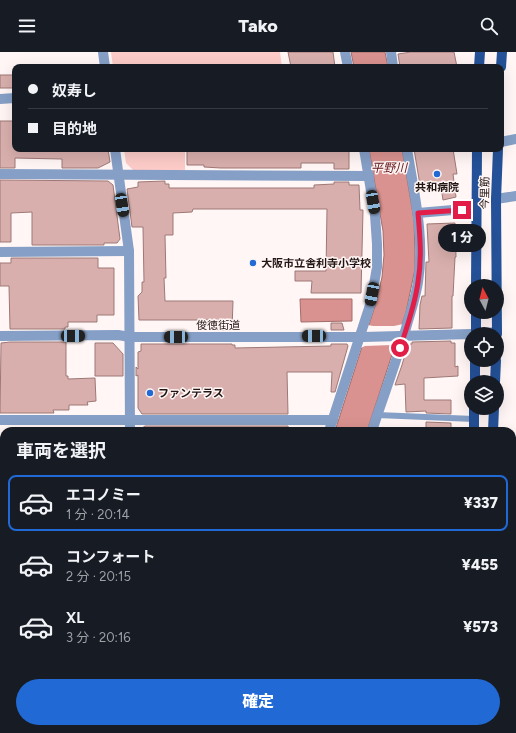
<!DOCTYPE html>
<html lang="ja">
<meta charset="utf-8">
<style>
:root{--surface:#171b24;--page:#20242c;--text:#f1f3f6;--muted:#9ea1a6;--line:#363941;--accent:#216ad5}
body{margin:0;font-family:Figtree,"Noto Sans JP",sans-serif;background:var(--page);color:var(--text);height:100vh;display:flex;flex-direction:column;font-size:15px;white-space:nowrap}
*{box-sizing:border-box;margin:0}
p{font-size:13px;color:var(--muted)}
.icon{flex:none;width:22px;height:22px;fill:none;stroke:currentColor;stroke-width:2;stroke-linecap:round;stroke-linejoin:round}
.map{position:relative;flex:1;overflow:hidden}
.details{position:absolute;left:0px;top:375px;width:516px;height:306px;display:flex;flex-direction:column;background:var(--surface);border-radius:12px 12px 0 0;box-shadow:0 4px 16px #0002}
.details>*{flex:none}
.banner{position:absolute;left:12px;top:12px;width:492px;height:88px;border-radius:8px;box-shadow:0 4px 16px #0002;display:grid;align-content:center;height:88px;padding:0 16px;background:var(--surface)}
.needle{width:26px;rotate:353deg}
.fabs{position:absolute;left:464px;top:227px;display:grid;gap:8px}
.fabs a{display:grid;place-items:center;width:40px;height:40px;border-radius:50%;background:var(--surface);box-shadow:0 4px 16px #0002;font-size:20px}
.end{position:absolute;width:18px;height:18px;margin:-9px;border:5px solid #e11d48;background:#fff;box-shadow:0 0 0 2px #fff}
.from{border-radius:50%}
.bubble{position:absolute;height:28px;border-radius:14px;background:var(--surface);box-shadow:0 4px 16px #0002;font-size:13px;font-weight:800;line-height:28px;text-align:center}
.car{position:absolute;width:12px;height:24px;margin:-12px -6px;border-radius:5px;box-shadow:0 0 3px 1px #0007;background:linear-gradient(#222 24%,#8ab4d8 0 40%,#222 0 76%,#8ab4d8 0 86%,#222 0)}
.banner b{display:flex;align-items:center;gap:14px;height:38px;font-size:15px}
.banner b+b{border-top:1px solid var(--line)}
.banner i{width:10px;height:10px;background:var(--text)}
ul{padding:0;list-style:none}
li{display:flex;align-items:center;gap:12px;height:56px;margin:0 8px 6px;padding:0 8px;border:2px solid transparent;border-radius:8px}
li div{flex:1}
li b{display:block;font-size:15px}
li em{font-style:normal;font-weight:800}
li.on{border-color:var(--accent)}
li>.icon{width:36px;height:36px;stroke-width:1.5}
h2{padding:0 16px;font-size:18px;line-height:48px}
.cta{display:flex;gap:8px;margin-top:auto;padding:8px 16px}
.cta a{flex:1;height:46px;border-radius:24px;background:var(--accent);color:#fff;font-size:16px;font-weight:800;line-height:46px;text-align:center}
header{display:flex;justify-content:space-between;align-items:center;height:52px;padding:0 16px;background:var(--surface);font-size:18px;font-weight:800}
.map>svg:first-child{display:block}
.green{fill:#fdccc9}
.water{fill:#d9928f;stroke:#a26c6a}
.pier{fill:#fff6f5}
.building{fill:#d8afad;stroke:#9e7876}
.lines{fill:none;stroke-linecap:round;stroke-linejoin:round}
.service{stroke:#859fc6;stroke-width:6}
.minor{stroke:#859fc6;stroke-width:10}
.primary{stroke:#245197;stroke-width:10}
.route{stroke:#e11d48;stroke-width:5}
.poi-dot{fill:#216ad5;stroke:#fff6f5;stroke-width:1.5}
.labels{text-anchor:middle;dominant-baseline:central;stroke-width:3;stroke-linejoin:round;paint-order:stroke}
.poi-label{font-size:11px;font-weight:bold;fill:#231514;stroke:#fff6f5;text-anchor:start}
.street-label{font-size:11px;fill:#231514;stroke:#fff6f5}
.water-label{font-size:12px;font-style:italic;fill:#661319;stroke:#fff6f5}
</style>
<header><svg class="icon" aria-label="menu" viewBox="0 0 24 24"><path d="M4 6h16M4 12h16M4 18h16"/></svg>Tako<svg class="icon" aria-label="search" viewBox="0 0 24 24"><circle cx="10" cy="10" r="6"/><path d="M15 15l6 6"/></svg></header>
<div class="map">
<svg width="516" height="681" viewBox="0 0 516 681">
<rect width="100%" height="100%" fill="#fff6f5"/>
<g class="green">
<path d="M111,0h169l2,15h-169z"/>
<path d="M124,97h61v21h-52l-7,-7z"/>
</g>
<g class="water">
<path d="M351,0h34l3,15h-34z"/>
<path d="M369,97h33l12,71 1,34v15l-9,43 -39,119h-32l41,-128 6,-26 2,-22 -1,-24z"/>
<path d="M300,247h52v22l-51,1z"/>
<path d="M236,677h33l-2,4h-32z"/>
</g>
<path class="pier" d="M403,272l-7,23 -4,-2 -27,1 -4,2 7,-23 5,1h21z"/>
<g class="building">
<path d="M288,0h45l2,15h-44z"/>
<path d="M411,0h43l3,15h-57l-2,-13z"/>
<rect x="0" y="23" width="15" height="13"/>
<path d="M0,69h15v28h93l2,13 -12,6h-36v-9l-47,-1v10h-15z"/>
<path d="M187,97h162v20h-15v-6h-33v5h-80l-17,-1v-2h-17z"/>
<path d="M414,97h39l4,25h-4l3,23 -13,3 -2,-13 -8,1v-4l-13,1z"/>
<path d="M0,128l108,1 5,4 7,54 -3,4h-13v2h-72v-33l-21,1v29h-11z"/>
<path d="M165,129v3h4v4h145v-3l20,-1v-2h15v3h10l1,25h3l-2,83h-50l1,-12h-17v-10h31l1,-62h-134l-1,3 -19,1v22h-8l1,43h-2l1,23h68l-1,29h-19v-10h-74l-1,-24 4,-4v-10h2l-1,-55h-11l-5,-38 11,-2v-5z"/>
<path d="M455,171l1,34h-1l-2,39h-1v32l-33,1 1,-24 2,-9h3l1,-34h3l-2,-38z"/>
<path d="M11,206h87v10h16v47h-17v7h-29v5h-3v2h-55l-1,-43h-9v-23h11z"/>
<path d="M331,271h11l2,7h-13z"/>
<path d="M451,289v2h4v24l3,-1v10l-34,2v22h27v14l-25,-1v-2l-20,1 -1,-28 -10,1 7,-20 6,-21h4v-2z"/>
<path d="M10,290h56v34h2v3l27,-1 1,23 -9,1 1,3h-19v5h-16l1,3h-54l1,-70z"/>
<path d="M95,291h18l10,11v22h-28z"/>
<path d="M141,292h91v1h3v3l96,-2v-2h16l1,2 -13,46h-4l1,-20h-45l1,42h-146l-4,-6v-33l-2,1v-9l2,2v-17l3,-1z"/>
<path d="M426,370l25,1v8h-25z"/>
<path d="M145,374h143l1,5h-151z"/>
</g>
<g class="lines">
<path class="service" d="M377,363l97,4"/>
<g class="minor">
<path d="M103,0l2,15"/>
<path d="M345,0l3,15"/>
<path d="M391,0l2,15"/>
<path d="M0,47l15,-1"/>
<path d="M501,90l15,-3"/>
<path d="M115,97l14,102 1,180"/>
<path d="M0,122l369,2"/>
<path d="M496,147l20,-3"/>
<path d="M418,161l58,-5"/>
<path d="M0,200l129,-1"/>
<path d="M473,282l24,-2"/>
<path d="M0,284l118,-1 12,2h234l107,-3"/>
<path d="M0,368h333"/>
<path d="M329,379l42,-129 6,-35v-23l-2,-29 -11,-66"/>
<path d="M372,379c12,-37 26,-73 36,-110 4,-13 8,-26 10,-39 7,-44 -4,-89 -11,-133"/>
<path d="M0,451h4"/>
<path d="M512,456h4"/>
<path d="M512,505h4"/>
<path d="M0,534h4"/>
<path d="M0,619h4"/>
<path d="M512,665h4"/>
<path d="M130,677v4"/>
<path d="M229,681l1,-4"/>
<path d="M273,681l1,-4"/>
</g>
<g class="primary">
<path d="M479,15l1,-15"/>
<path d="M501,15l1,-15"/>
<path d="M476,234l1,-137"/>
<path d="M476,282v-22"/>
<path d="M497,282l-1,-135 2,-50"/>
<path d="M475,330v-22"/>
<path d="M495,330l1,-22"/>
<path d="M474,379v-23"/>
<path d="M493,379l1,-23"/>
<path d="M465,681v-4"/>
<path d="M489,681v-4"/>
</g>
</g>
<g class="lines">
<path class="route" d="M400,296c7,-21 15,-43 18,-66 4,-23 2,-46 0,-69l44,-3"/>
</g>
<g class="poi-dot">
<circle cx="437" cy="122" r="4"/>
<circle cx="253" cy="211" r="4"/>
<circle cx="150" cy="341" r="4"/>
</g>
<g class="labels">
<g class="poi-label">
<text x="437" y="135" text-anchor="middle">共和病院</text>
<text x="261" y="211">大阪市立舎利寺小学校</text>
<text x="158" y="341">ファンテラス</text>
</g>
<g class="street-label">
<text transform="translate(485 141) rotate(-89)">今里筋</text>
<text x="218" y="273">俊徳街道</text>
</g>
<g class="water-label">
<text x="389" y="116">平野川</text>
</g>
</g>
</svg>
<div class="fabs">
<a><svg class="needle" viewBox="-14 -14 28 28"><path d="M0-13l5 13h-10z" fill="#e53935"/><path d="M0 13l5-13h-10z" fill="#9ea1a6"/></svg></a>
<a><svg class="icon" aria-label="locate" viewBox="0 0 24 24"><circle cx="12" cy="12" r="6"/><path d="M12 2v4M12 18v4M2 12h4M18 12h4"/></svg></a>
<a><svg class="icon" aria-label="layers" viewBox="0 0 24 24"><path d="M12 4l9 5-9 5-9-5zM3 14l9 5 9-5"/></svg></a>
</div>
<i class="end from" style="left:400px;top:296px"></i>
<i class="end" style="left:462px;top:158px"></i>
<div class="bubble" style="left:438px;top:172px;width:48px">1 分</div>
<i class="car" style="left:373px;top:150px;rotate:170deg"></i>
<i class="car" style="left:122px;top:153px;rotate:171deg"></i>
<i class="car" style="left:372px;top:242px;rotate:191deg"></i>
<i class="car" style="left:73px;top:284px;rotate:90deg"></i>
<i class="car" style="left:314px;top:284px;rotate:270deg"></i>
<i class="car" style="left:176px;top:285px;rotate:270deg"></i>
<div class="banner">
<b><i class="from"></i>奴寿し</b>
<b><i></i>目的地</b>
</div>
<section class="details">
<h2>車両を選択</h2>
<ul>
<li class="on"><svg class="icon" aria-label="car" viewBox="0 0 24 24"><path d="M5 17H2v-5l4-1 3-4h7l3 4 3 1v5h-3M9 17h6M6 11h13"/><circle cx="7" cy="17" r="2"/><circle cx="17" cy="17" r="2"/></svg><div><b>エコノミー</b><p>1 分 · 20:14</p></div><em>¥337</em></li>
<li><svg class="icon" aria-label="car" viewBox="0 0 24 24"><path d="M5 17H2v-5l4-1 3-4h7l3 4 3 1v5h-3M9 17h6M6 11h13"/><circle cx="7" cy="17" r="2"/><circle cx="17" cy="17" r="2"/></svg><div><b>コンフォート</b><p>2 分 · 20:15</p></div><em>¥455</em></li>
<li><svg class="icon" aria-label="car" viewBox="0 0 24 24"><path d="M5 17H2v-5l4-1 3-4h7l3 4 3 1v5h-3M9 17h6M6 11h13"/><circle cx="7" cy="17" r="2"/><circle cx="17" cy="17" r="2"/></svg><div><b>XL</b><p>3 分 · 20:16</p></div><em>¥573</em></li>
</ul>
<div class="cta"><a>確定</a></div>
</section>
</div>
